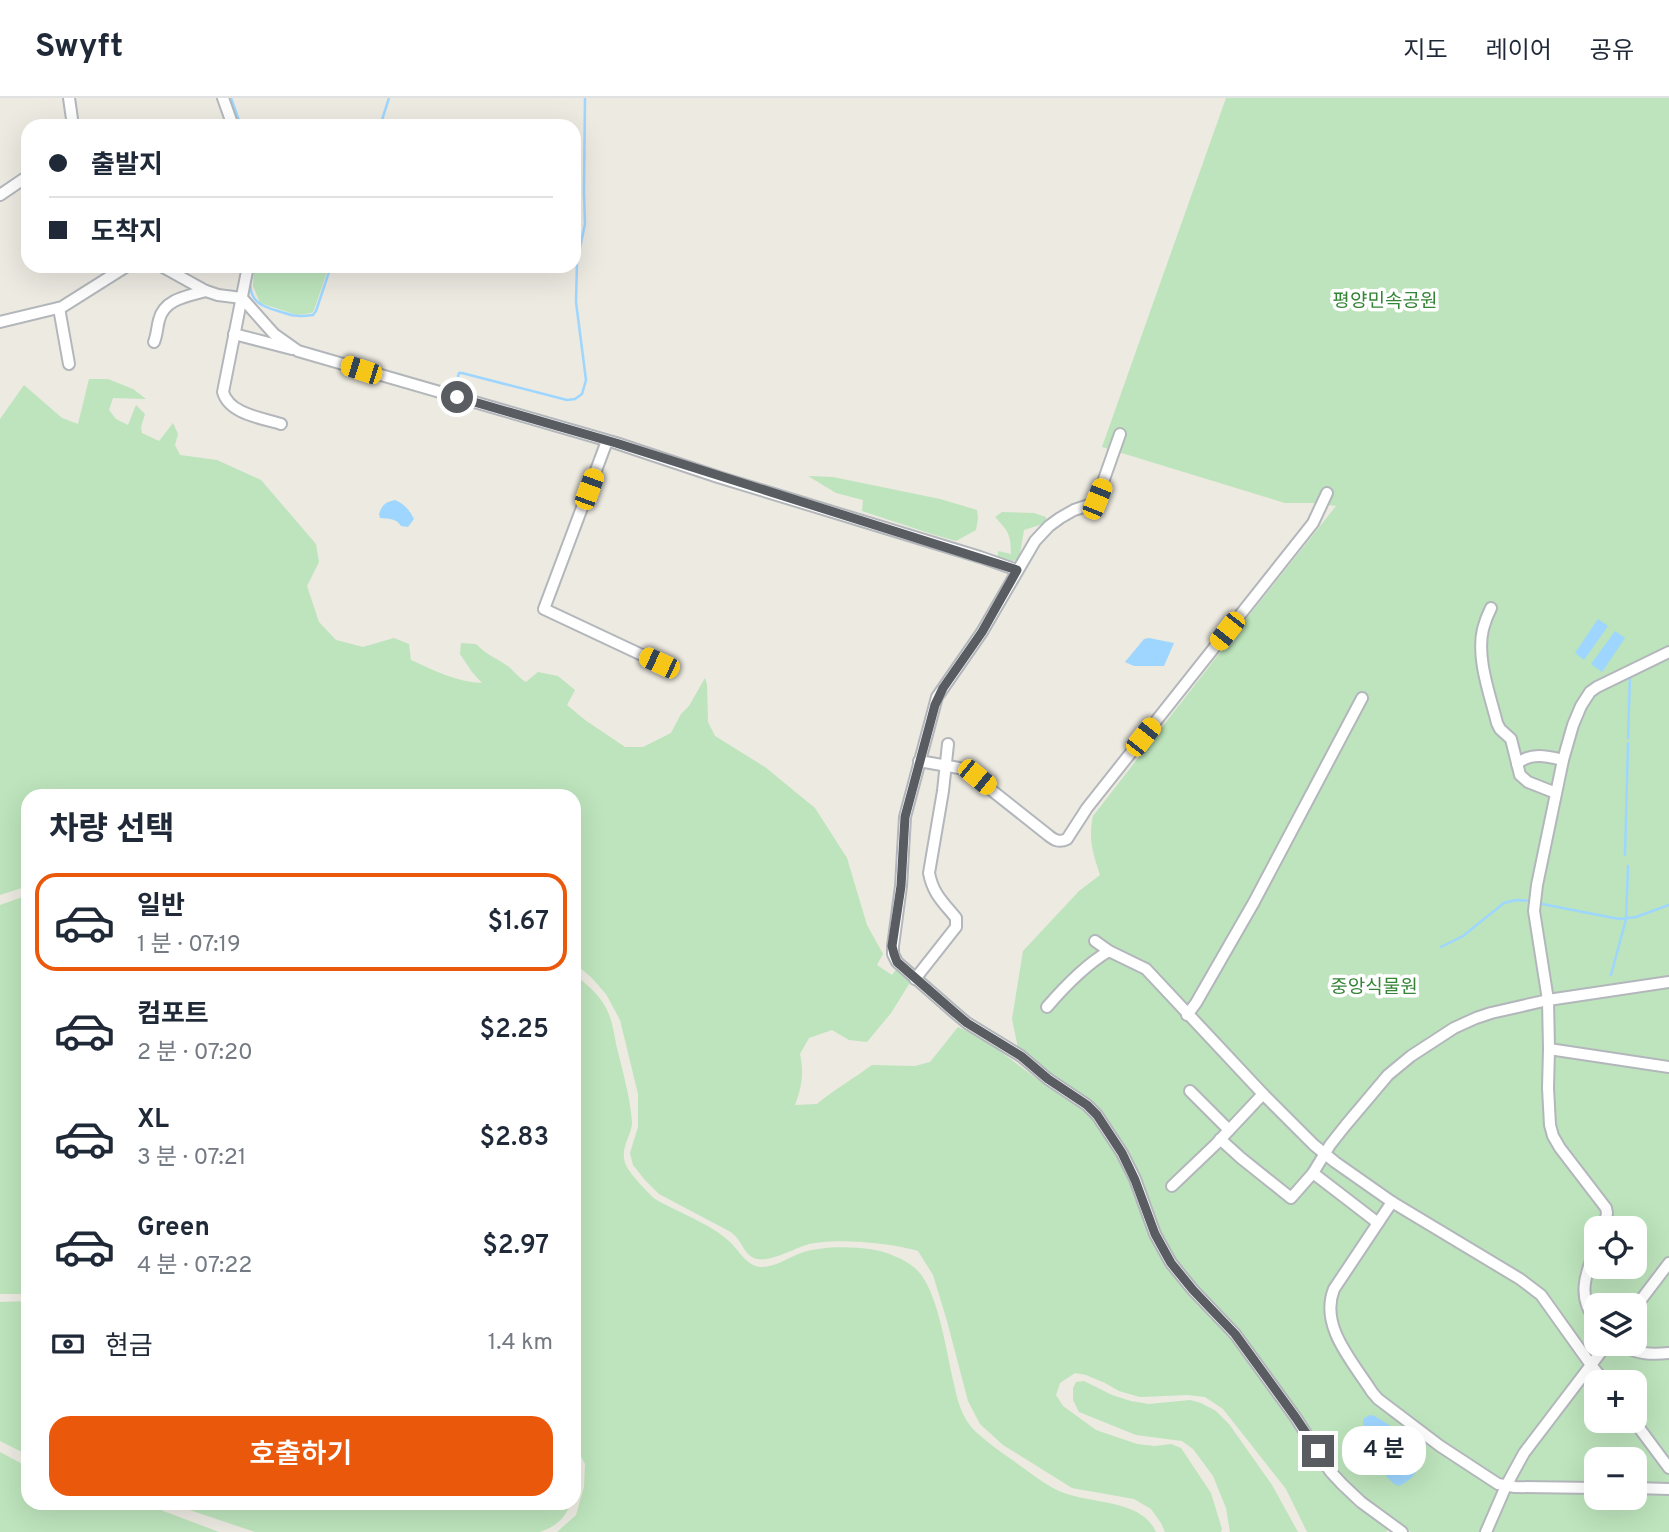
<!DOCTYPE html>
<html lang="ko">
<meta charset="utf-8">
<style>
:root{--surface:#fff;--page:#f2f2f3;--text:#1f2937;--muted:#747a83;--line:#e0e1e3;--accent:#ea580c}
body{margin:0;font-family:Overpass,"Noto Sans KR",sans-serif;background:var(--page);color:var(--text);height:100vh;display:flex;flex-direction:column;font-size:26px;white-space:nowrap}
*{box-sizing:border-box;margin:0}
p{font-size:23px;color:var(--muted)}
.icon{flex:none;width:38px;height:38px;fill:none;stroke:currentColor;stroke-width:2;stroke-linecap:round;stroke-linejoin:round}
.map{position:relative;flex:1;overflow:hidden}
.drawer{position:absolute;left:21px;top:691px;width:560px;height:721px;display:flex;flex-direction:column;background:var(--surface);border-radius:21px;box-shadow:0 7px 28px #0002}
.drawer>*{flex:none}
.guide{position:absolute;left:21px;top:21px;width:560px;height:154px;border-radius:21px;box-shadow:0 7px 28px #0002;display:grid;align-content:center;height:154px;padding:0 28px;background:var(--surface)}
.buttons{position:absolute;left:1584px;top:1118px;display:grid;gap:14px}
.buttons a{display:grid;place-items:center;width:63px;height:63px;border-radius:14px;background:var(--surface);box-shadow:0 7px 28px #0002;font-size:35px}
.end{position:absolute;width:32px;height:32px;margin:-16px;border:9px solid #595d62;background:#fff;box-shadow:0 0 0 4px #fff}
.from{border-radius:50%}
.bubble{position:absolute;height:49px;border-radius:21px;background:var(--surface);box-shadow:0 7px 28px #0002;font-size:23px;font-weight:600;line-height:49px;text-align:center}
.car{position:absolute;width:21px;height:42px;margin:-21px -10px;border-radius:9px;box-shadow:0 0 5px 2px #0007;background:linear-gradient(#f5c518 24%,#345 0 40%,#f5c518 0 76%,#345 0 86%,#f5c518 0)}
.guide b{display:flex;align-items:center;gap:24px;height:66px;font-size:26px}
.guide b+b{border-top:2px solid var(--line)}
.guide i{width:18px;height:18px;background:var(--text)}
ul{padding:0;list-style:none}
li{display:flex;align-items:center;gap:21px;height:98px;margin:0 14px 10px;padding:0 14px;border:4px solid transparent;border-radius:21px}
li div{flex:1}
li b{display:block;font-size:26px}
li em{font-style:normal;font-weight:600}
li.active{border-color:var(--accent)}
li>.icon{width:63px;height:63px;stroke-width:1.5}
h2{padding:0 28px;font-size:32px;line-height:84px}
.pay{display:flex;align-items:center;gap:18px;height:77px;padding:0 28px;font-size:26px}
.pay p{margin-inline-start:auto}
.action{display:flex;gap:14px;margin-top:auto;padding:14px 28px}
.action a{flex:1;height:80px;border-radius:21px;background:var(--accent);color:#fff;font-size:28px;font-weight:600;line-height:80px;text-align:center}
header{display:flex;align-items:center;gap:42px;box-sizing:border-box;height:98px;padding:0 35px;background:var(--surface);border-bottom:2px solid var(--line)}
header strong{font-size:33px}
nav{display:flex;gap:38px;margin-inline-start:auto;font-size:24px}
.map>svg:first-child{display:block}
.green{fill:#bde4bc;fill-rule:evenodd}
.water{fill:#9ed6ff}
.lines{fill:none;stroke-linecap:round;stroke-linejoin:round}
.stream{stroke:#9ed6ff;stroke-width:2.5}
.minor-casing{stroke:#b3b7bb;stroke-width:14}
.minor{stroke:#fff;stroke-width:10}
.route{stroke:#595d62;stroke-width:9}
.labels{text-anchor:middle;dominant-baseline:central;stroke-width:7;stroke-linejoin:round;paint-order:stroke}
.park-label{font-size:19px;fill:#358537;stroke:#fff}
</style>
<header>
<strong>Swyft</strong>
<nav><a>지도</a><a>레이어</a><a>공유</a></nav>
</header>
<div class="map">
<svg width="1669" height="1434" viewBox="0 0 1669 1434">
<rect width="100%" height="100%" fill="#eceae1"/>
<g class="green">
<path d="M1226,0h443v1434h-258l-42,-30 -28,-24 -169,-220 -62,-129 -85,-72 -7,-9 -6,-29 11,-68 56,-60 21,-16c-7,-22 -12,-36 -7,-59l150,-193 93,-117 -23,-3h-28l-183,-56zM1596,1130h38v39h-38zM1596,1208h38v38h-38zM1596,1284h38v39h-38zM1596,1362h38v38h-38z"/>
<path d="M254,168h75l-15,44 -2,3 -15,2 -37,-12 -7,-17z"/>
<path d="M89,281h19l25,10 13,10 -33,-1 -4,12 7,9 12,6 8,-20 9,9 -4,13 1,6 17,8 14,-18 5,11 -3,11 5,10 37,5 44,20 55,64 3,18 -12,24 12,36 17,18 27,7 31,-9 15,6 2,16c22,10 46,22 71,23l-10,-11 -12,-18 1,-11 15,1c12,12 21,14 33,23 6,5 10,11 17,15l12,-10 20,4 17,14 -8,15 18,15 40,27h18l28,-14 10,-19 8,-8 16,-28 2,7 1,37 7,14 50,31 50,41 32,50 20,67 16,29 -6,11 15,10 5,-7 14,13 -20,32 -24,29 -18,-2 -17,-10 -23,8 -9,16c4,19 2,32 -5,51l22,-1c18,-15 36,-25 55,-39l43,1 15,-4 28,-35 26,12 49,37 54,37 16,16 21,37 27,65 56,80 55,64 76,113 45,37 5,5 -2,2h-79l-21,-43 -63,-80 -18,-12 -17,-2 -48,2 -21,-6 -14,-8 -19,-8 -11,-2 -15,10 -4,12 7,11 33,24 41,14 18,2 16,-2 10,4 30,45 11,36 -1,3h-56l-4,-9 -10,-14 -17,-10 -62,-11 -69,-43 -23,-21 -12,-23 -21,-80 -14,-46 -15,-24c-25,-8 -87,-14 -112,-6 -13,4 -39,19 -52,13 -9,-4 -11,-13 -17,-20 -2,-3 -5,-5 -8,-7l-70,-37 -14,-14 -12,-15 -3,-12 8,-26v-33l-18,-74 -14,-26 -15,-17 -17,-14v-167h-546v90l-28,9v-476l24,-34 38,33 16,6z"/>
<path d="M808,378l25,1 107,22 37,11 1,8 -2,12 -20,11 -21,-6 -73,-24 1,-11 -27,-7z"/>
<path d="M1002,414l32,1 12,4v6l-22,7 -5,30 -6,1 -15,-4v-6l13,3c0,-20 -3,-23 -16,-37z"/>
<path d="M28,797v399h-28v-389z"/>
<path d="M574,876c12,10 25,20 32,34 6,11 8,24 10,36 6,25 14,52 16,78 0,13 -12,25 -7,41 3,9 23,30 30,36 4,3 10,5 15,8 18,9 44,20 59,34 10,9 17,25 32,26 15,0 26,-9 40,-14 23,-8 70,-8 93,3 8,3 17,8 23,14 21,21 29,80 36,110 4,18 8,38 23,52 14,13 31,24 46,35 10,7 20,15 31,21 31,18 87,8 103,44h-599l19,-17 8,-28 1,-23 -11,-21z"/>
<path d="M28,1203v154l-28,-14v-139z"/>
<path d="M1084,1283l28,14 19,6 18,3 41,-4 11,3 15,8 13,13 43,61 26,47h-68l-4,-24 -13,-32 -20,-27 -11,-8 -46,-6 -57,-23 -6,-12v-12l3,-6z"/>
<path d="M0,1354l28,15v36h114l77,29h-219z"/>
<path d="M169,1405h401c-4,16 -16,24 -30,29h-285z"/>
</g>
<g class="water">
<path d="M395,402c9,4 14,9 19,19l-6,8 -7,-1c-5,-8 -12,-7 -21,-8l-1,-4c3,-9 6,-12 16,-14z"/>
<path d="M1598,521l10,7 -24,34 -9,-7z"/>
<path d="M1615,533l10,7 -23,34 -11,-8z"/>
<path d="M1149,540l25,5 -10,23h-30l-9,-4 19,-23z"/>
<path d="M1370,1317l5,1c10,7 36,21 42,29 11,18 -3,34 -18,41l-5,-2 -9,-9 6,-7 1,-6c-9,-14 -34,-26 -28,-44z"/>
</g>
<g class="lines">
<g class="stream">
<path d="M231,0l10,28"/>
<path d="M380,28l9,-28"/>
<path d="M250,181c-1,22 10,27 28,32 15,5 19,6 35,4l3,-4 15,-45"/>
<path d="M456,285l3,-10h3l105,27 8,-1 7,-5 4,-14 -10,-78 1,-40 8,-38 -1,-32 1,-94"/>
<path d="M1628,640l2,-62"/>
<path d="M1625,757l3,-112"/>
<path d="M1537,805l82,16 17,-2 33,-12"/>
<path d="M1441,849l22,-11 41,-33 12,-3 16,1"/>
<path d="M1611,877l15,-56 2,-53"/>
</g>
<defs>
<g id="minor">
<path d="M69,0l4,28"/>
<path d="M223,0l10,28"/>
<path d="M0,97l28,-19"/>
<path d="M161,168l45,25 12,4 24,3 32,36 24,17 318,92 102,34 262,80 37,13"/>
<path d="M248,168l-25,126c6,22 39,26 58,32"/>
<path d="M59,210l10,56"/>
<path d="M0,224l62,-15 65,-41"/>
<path d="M234,236l58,15"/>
<path d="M154,244c3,-7 3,-15 5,-22 5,-21 29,-24 47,-29"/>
<path d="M1120,336l-23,65 -5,5 -18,6 -14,8 -11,8 -14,15 -53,91 -45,65 -32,120 -4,69 -8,60v8l4,8 57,50 13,11 54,33 27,23 39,26 10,10 25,38 13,26 20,55 16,29 22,27 42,44 61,84 34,53 12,13 19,18 41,30"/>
<path d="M607,343l-63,168 115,54"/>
<path d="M1491,510c-3,6 -6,13 -8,21 -7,29 7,66 14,94l3,6 11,10 9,36 8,7 28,11"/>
<path d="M919,663l40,7 7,2 82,65c6,5 11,8 19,4l20,-31 226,-285 14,-30"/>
<path d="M1517,666c13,-12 30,-8 46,-4"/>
<path d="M1095,843l14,10 37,18 117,125 51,51 21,17 57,40 128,77 21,16 50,70 14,17"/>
<path d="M915,881l41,-52v-9c-13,-16 -23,-24 -27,-45l14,-82 5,-47"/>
<path d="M1047,909c18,-21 38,-42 62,-56"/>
<path d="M1187,917l9,-12 58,-101 108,-204"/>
<path d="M1549,951l120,18"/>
<path d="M1190,993l39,39"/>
<path d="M1220,1041l21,19 50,40 22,-25 17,-28 15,-19 43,-51 23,-19 43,-28 22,-10 15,-5 57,-13 121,-18"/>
<path d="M1313,1075l65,50"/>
<path d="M1172,1088l44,-42 47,-50"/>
<path d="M1392,1104l-58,87c-15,37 19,73 38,103l6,7 62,47 58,38 17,3 81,1"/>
<path d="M1604,1130l3,-15 -1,-5 -46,-60 -7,-12 -3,-11 -2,-37 1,-39 -1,-49 -14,-89 3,-26 26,-125 10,-35 8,-19 9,-14 7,-5 72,-35"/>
<path d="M1596,1149c-10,25 -20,51 0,73"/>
<path d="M1634,1211l35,-46"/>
<path d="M1620,1246c15,10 31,11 49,9"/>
<path d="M1634,1323l35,47"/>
<path d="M1634,1390l35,1"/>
<path d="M1486,1434l20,-46 18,-33 83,-109"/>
</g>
</defs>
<use href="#minor" class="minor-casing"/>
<use href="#minor" class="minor"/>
</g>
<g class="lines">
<path class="route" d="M457,299l159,46 401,127 -35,62 -39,56 -8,17 -30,112 -4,69 -9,60 2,8 3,8 57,50 13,11 54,33 27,23 39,26 10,10 25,38 13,27 20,54 16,29 22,27 42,44 61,84 22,33"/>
</g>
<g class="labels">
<g class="park-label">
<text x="1385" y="204">평양민속공원</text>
<text x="1374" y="890">중앙식물원</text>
</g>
</g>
</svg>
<div class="buttons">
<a><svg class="icon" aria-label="locate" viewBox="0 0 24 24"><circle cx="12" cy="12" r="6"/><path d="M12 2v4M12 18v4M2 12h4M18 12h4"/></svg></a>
<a><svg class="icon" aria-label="layers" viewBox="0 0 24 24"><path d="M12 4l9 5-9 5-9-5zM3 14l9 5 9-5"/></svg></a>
<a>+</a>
<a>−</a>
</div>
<i class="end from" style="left:457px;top:299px"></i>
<i class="end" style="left:1318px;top:1353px"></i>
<div class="bubble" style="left:1342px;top:1328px;width:84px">4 분</div>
<i class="car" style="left:361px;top:272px;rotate:288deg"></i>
<i class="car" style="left:589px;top:391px;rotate:20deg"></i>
<i class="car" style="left:1097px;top:401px;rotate:22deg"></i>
<i class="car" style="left:1227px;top:533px;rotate:218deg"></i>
<i class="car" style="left:659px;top:565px;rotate:295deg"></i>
<i class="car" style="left:1143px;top:639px;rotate:38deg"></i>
<i class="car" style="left:977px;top:679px;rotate:129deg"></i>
<div class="guide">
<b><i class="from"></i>출발지</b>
<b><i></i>도착지</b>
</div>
<section class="drawer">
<h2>차량 선택</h2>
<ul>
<li class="active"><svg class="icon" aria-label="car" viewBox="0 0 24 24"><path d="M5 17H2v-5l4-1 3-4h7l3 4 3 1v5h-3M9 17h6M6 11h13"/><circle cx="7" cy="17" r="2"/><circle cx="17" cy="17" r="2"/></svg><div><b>일반</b><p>1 분 · 07:19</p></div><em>$1.67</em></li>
<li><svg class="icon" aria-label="car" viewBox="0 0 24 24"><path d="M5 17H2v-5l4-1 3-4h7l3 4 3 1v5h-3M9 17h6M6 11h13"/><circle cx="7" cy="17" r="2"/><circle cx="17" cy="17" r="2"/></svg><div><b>컴포트</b><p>2 분 · 07:20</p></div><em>$2.25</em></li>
<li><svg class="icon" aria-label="car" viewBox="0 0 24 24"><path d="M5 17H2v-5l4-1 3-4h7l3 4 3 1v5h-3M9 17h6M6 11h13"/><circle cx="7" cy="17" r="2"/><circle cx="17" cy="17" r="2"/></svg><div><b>XL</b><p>3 분 · 07:21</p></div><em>$2.83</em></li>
<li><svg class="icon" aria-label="car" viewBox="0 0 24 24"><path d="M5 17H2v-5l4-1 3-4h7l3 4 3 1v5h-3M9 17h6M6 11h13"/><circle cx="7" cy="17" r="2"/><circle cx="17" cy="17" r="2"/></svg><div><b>Green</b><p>4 분 · 07:22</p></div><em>$2.97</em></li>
</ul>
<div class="pay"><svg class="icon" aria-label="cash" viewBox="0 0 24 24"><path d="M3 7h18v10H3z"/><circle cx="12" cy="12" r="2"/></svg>현금<p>1.4 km</p></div>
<div class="action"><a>호출하기</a></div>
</section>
</div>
